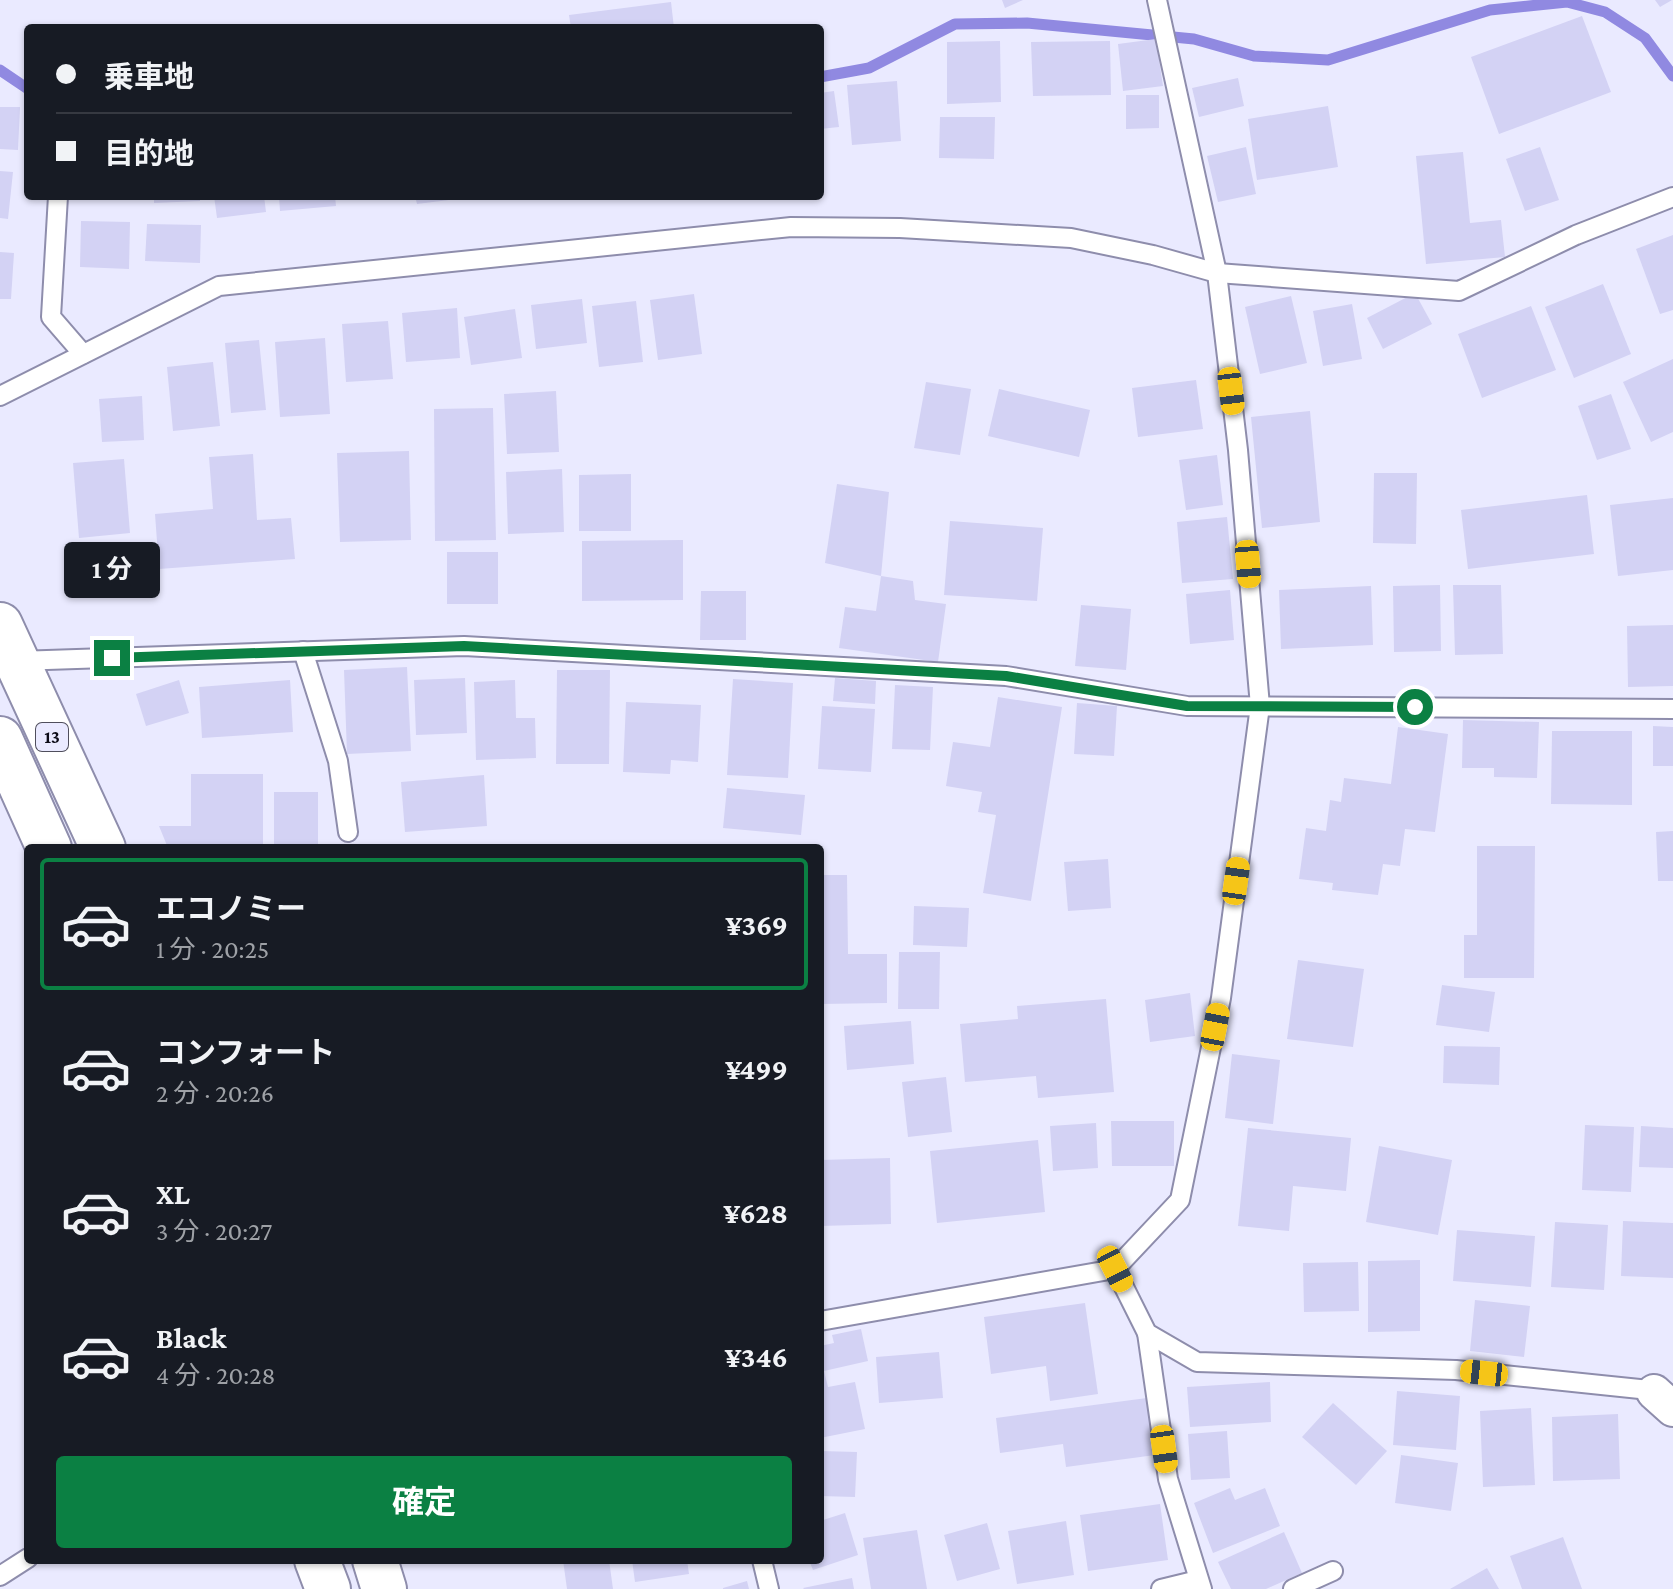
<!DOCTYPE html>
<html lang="ja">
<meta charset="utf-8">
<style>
:root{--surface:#171b24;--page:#20242c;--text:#f1f3f6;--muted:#9ea1a6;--line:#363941;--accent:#0b8043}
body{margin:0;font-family:"Crimson Pro","Noto Sans JP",serif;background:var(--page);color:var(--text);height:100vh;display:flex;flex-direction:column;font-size:30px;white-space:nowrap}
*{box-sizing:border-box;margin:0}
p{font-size:26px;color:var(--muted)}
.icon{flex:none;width:44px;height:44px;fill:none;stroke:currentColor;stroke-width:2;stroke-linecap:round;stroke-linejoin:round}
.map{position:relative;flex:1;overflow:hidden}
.sheet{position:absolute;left:24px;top:844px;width:800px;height:720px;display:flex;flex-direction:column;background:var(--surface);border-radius:8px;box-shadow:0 2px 6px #0004}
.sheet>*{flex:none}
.guide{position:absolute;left:24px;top:24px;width:800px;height:176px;border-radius:8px;box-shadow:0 2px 6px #0004;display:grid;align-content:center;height:176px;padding:0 32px;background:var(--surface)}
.end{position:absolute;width:36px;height:36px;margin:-18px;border:10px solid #0b8043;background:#fff;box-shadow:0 0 0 4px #fff}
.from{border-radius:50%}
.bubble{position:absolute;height:56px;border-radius:8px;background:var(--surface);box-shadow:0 2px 6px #0004;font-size:26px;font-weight:700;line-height:56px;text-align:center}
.car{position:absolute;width:24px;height:48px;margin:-24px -12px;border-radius:10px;box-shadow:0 0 6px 2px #0007;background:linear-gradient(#f5c518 24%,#345 0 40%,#f5c518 0 76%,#345 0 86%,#f5c518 0)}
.guide b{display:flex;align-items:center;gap:28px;height:76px;font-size:30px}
.guide b+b{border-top:2px solid var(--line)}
.guide i{width:20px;height:20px;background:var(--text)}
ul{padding:14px 0 0;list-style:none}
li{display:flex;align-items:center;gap:24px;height:132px;margin:0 16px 12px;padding:0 16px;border:4px solid transparent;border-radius:8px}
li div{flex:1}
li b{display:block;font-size:30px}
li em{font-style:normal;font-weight:700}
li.selected{border-color:var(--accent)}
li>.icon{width:72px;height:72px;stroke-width:1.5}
.button{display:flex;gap:16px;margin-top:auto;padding:16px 32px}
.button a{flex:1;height:92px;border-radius:8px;background:var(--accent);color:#fff;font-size:32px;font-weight:700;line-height:92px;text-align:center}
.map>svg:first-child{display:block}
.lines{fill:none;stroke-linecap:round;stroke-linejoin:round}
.stream{stroke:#9089e1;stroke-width:11}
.building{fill:#d3d2f4}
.service-casing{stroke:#8e8dac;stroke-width:22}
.minor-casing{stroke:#8e8dac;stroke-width:38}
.trunk-casing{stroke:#8e8dac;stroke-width:48}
.service{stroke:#fff;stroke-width:18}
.minor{stroke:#fff;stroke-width:34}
.trunk{stroke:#fff;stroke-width:44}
.route{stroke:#0b8043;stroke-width:10}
.labels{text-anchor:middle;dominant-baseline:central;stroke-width:6;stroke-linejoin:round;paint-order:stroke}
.shield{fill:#eaeaff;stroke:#4f4e5c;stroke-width:2}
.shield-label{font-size:18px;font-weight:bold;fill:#0c0b16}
</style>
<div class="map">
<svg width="1673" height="1589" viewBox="0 0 1673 1589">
<rect width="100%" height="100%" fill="#eaeaff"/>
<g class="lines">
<g class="stream">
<path d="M0,70l28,19"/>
<path d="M820,77l49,-9 86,-44 72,-1 167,16 60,17 74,4 162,-50 77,-8 38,10 40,26 28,38"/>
</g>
</g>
<g class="building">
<path d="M1002,0h21l-18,8z"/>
<path d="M1655,0h17l-12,7z"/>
<path d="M671,2l3,26h-103l-2,-13z"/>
<path d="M1582,16l29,76 -112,42 -28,-77z"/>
<path d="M1156,39l7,47 -40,5 -5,-47z"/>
<path d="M1000,41l1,61 -54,2v-62z"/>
<path d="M1110,41l1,54 -78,1 -2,-54z"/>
<path d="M1238,78l6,28 -45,11 -7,-29z"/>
<path d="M897,81l4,60 -49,4 -5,-60z"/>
<path d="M834,91l5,36 -19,2v-36z"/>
<path d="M1126,95h33v33l-33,1z"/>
<path d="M1328,106l10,61 -81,13 -9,-61z"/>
<path d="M0,107h20l-2,43 -18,-1z"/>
<path d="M940,117h55l-1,42 -55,-1z"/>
<path d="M1246,147l10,47 -38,8 -11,-46z"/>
<path d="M1540,147l19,53 -34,11 -19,-52z"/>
<path d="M1463,152l7,71 31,-3 4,37 -79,7 -10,-108z"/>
<path d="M0,171l13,1 -5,47 -8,-1z"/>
<path d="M154,196h46v5l-46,2z"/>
<path d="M214,196h50l2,16 -49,6z"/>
<path d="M279,196h56l1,10 -56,5z"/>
<path d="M415,196h50v2l-48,6z"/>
<path d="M81,221l49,1 -1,47 -49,-2z"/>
<path d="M147,224l54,1 -1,38 -55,-2z"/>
<path d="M1673,235v75l-13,4 -24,-65z"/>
<path d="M0,252l14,1 -3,46h-11z"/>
<path d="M1603,284l28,70 -57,24 -29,-71z"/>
<path d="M1415,293l17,31 -49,25 -16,-31z"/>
<path d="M694,294l8,60 -44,6 -8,-60z"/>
<path d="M1291,296l16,67 -47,11 -15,-67z"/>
<path d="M582,299l5,44 -51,6 -5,-44z"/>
<path d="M636,301l7,61 -44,5 -7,-61z"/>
<path d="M1352,304l10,55 -39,7 -10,-55z"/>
<path d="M1531,306l25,64 -74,28 -24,-64z"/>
<path d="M457,308l3,50 -54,4 -4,-49z"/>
<path d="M515,309l7,49 -51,7 -7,-48z"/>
<path d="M388,321l5,58 -47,3 -4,-58z"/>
<path d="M325,338l5,76 -50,3 -5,-75z"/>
<path d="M259,340l7,70 -35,3 -6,-70z"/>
<path d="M1673,359v73l-22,10 -28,-60z"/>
<path d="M213,362l7,64 -47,5 -6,-64z"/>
<path d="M1196,380l7,49 -65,8 -6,-49z"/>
<path d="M926,382l45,7 -11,66 -46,-7z"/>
<path d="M999,389l91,21 -11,47 -91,-21z"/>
<path d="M556,391l3,61 -52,2 -3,-60z"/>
<path d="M1611,394l20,55 -34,11 -19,-54z"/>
<path d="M142,396l2,44 -42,2 -3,-43z"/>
<path d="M493,408l3,132 -61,1 -1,-132z"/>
<path d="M1310,411l10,111 -58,6 -11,-111z"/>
<path d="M409,451l2,89 -71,2 -3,-89z"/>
<path d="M253,454l4,66 34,-2 4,41 -136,10 -4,-55 58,-5 -4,-52z"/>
<path d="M1217,455l6,50 -37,5 -7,-50z"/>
<path d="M124,459l6,74 -51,5 -6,-75z"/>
<path d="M562,469l2,63 -56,2 -2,-62z"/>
<path d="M1374,473h43l-1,71 -43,-1z"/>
<path d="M631,474v57h-52v-56z"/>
<path d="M837,484l52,8 -8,84 -56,-13z"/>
<path d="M1587,495l7,59 -126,15 -7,-59z"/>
<path d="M1673,498v72l-55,6 -8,-71z"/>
<path d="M1227,517l6,62 -51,4 -5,-61z"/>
<path d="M950,521l93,7 -6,73 -93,-6z"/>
<path d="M683,540v60l-101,1v-60z"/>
<rect x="447" y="552" width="51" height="52"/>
<path d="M881,576l32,5 2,19 31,4 -8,58 -99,-14 6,-41 31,4z"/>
<path d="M1440,585l1,66 -47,1 -1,-66z"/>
<path d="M1453,585h48l2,69 -48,1z"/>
<path d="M1371,586l2,59 -92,4 -2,-59z"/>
<path d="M1230,590l4,50 -44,4 -4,-50z"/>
<path d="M701,591h45v49h-46z"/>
<path d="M1081,605l50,4 -5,61 -51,-4z"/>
<path d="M1673,625v61l-45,1 -1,-61z"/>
<path d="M407,667l4,84 -64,3 -3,-84z"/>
<path d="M557,670h53l-1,94h-53z"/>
<path d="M465,678l2,55 -51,2 -2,-55z"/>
<path d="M835,678l41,3 -1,23 -42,-3z"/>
<path d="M733,679l60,4 -5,95 -61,-3z"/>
<path d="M179,680l10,33 -43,13 -10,-32z"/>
<path d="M290,680l3,52 -91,6 -3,-51z"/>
<path d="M515,680l1,38h19l1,40 -60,2 -2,-78z"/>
<path d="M895,685l38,2 -3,63 -38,-1z"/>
<path d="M998,697l64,10 -31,194 -48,-8 13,-78 -18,-3 4,-20 -36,-6 7,-44 37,5z"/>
<path d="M626,702l75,3 -3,57 -27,-2 -1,14 -47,-2z"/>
<path d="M1077,703l40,3 -3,50 -40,-2z"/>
<path d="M822,706l53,3 -4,63 -53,-3z"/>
<path d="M1463,720l76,2 -2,56 -43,-1v-9h-32z"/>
<path d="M1653,726l20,1v39h-20z"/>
<path d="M1398,727l50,7 -13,98 -30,-3 -5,37 -17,-2 -5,31 -46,-5 1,-7 -34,-4 7,-51 20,3 4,-31 11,2 3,-24 47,6z"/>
<path d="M1552,731h80v74l-81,-1z"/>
<path d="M191,774h72v74h-95l-9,-22h32z"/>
<path d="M484,775l3,51 -82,6 -4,-50z"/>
<path d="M727,788l78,7 -4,40 -78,-7z"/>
<rect x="274" y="792" width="44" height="56"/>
<path d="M1673,831v50h-15l-2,-49z"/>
<path d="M1477,846h58l-1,132h-70v-43h13z"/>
<path d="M1108,859l3,49 -43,3 -4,-49z"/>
<path d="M820,875h27l1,79h39v49l-67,1z"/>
<path d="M914,906l55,2 -2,39 -54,-2z"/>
<path d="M899,952h41l-1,57h-41z"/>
<path d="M1298,960l66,9 -11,78 -66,-8z"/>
<path d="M1442,985l53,7 -6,40 -53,-7z"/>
<path d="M1190,993l5,43 -45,6 -5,-42z"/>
<path d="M1106,999l8,93 -76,6 -2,-22 -71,6 -5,-58 58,-5 -1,-13z"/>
<path d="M911,1021l3,43 -67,6 -3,-44z"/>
<path d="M1444,1046l56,1 -1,38 -56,-2z"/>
<path d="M1232,1054l48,6 -7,64 -48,-6z"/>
<path d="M946,1077l6,55 -44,5 -6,-55z"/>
<path d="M1111,1121h63v45h-62z"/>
<path d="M1096,1123l2,45 -45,3 -3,-45z"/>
<path d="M1585,1125l49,2 -3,65 -49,-2z"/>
<path d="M1641,1126l32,2v40l-34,-1z"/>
<path d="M1248,1128l103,10 -5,53 -53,-5 -4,45 -51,-5z"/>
<path d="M1038,1140l7,72 -108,11 -7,-72z"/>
<path d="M1379,1146l73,14 -14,75 -72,-13z"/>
<path d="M890,1158l1,66 -71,2v-66z"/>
<path d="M1623,1221l50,2v55l-52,-2z"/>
<path d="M1555,1222l53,3 -4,65 -53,-3z"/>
<path d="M1457,1230l78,6 -4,51 -78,-6z"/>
<path d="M1420,1260v71l-52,1v-71z"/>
<path d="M1358,1262l1,49 -55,1 -1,-49z"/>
<path d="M1475,1300l55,6 -6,51 -54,-6z"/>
<path d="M1085,1303l13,91 -48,7 -4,-35 -55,8 -7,-57z"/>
<path d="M861,1329l7,32 -44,10 4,16 27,-5 10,47 -45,9v-92l14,-3 -2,-8z"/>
<path d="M939,1352l4,46 -64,5 -3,-46z"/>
<path d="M1270,1382l1,40 -81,5 -3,-40z"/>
<path d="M1397,1391l63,5 -4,54 -63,-5z"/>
<path d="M1147,1398l8,57 -89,12 -3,-23 -63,9 -4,-35z"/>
<path d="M1333,1403l54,48 -31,34 -54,-48z"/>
<path d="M1531,1408l4,77 -52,2 -3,-76z"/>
<path d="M1618,1414l2,65 -67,2 -1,-64z"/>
<path d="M1227,1431l3,47 -39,2 -3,-46z"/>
<path d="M820,1451l37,1 -2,45 -35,-1z"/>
<path d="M1401,1455l57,8 -7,48 -56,-8z"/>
<path d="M1230,1488l5,12 30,-12 15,38 -67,27 -19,-50z"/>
<path d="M1160,1504l8,56 -80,11 -8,-56z"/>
<path d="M845,1513l13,42 -45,15 -4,-10h11v-39z"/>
<path d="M1066,1521l8,54 -57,9 -9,-53z"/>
<path d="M987,1523l13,46 -43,12 -13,-46z"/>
<path d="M917,1530l10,59h-56l-8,-51z"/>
<path d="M1284,1532l18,41 -36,16h-35l-13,-27z"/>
<path d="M1563,1537l19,52h-60l-12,-33z"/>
<path d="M563,1560h46l4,29h-46z"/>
<path d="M632,1560h55l2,14 -54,8z"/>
<path d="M1487,1568l12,21h-49z"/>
<path d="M852,1578l2,11h-50l-1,-1z"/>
<path d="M747,1581l2,8h-26v-1z"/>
</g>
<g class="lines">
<defs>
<g id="service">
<path d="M58,196l-7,121 32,37"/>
<path d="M0,396l219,-110 572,-59 109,1 171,10 82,17 64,18 242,18 117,-56 97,-38"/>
<path d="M303,651l35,110 10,71"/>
<path d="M17,661l447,-15 542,30 181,30 486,3"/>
<path d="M1115,1269l65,-69 41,-202 39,-292 -22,-256 -21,-177 -60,-273"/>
<path d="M820,1321l295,-52 32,64 50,29 259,8 203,21"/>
<path d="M1147,1333l21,146 34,110"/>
<path d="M762,1560l7,29"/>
<path d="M0,1576l28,-18"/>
<path d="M1161,1589l37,-9"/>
<path d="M1293,1589l40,-18"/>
</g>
<path id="minor" d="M1654,1392l19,17"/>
<g id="trunk">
<path d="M0,625l103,223"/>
<path d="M0,739l49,109"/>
<path d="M317,1560l11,29"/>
<path d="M375,1560l9,29"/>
</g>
</defs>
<use href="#service" class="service-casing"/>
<use href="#minor" class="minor-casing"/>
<use href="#trunk" class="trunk-casing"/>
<use href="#service" class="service"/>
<use href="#minor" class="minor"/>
<use href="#trunk" class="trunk"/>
</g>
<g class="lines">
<path class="route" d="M112,658l352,-12 542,30 181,30 228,1"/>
</g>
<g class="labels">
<rect class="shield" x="36" y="723" width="32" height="28" rx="6"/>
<g class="shield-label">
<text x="52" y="737">13</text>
</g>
</g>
</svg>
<i class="end from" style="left:1415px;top:707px"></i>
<i class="end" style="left:112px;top:658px"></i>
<div class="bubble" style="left:64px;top:542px;width:96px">1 分</div>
<i class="car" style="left:1231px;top:391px;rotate:173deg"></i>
<i class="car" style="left:1248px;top:564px;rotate:175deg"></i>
<i class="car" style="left:1236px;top:881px;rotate:8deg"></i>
<i class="car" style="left:1215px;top:1027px;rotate:11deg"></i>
<i class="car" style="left:1115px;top:1269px;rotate:153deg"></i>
<i class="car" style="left:1484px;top:1373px;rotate:276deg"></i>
<i class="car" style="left:1164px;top:1449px;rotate:172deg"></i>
<div class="guide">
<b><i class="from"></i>乗車地</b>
<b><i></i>目的地</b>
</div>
<section class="sheet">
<ul>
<li class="selected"><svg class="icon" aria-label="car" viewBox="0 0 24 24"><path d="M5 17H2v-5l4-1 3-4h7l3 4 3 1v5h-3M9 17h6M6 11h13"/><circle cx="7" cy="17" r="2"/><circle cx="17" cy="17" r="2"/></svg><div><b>エコノミー</b><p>1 分 · 20:25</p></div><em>¥369</em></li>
<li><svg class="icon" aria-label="car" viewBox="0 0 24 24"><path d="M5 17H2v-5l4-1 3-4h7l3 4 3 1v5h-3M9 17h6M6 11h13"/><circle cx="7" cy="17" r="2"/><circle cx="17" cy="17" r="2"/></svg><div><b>コンフォート</b><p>2 分 · 20:26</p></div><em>¥499</em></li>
<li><svg class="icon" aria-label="car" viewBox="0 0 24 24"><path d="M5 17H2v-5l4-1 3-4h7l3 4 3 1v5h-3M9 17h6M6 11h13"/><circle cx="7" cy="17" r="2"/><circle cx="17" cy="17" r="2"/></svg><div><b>XL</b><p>3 分 · 20:27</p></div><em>¥628</em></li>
<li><svg class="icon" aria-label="car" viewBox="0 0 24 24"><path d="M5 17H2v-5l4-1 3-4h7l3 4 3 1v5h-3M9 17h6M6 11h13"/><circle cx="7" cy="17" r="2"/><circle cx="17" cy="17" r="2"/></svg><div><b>Black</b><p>4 分 · 20:28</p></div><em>¥346</em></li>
</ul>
<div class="button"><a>確定</a></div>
</section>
</div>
